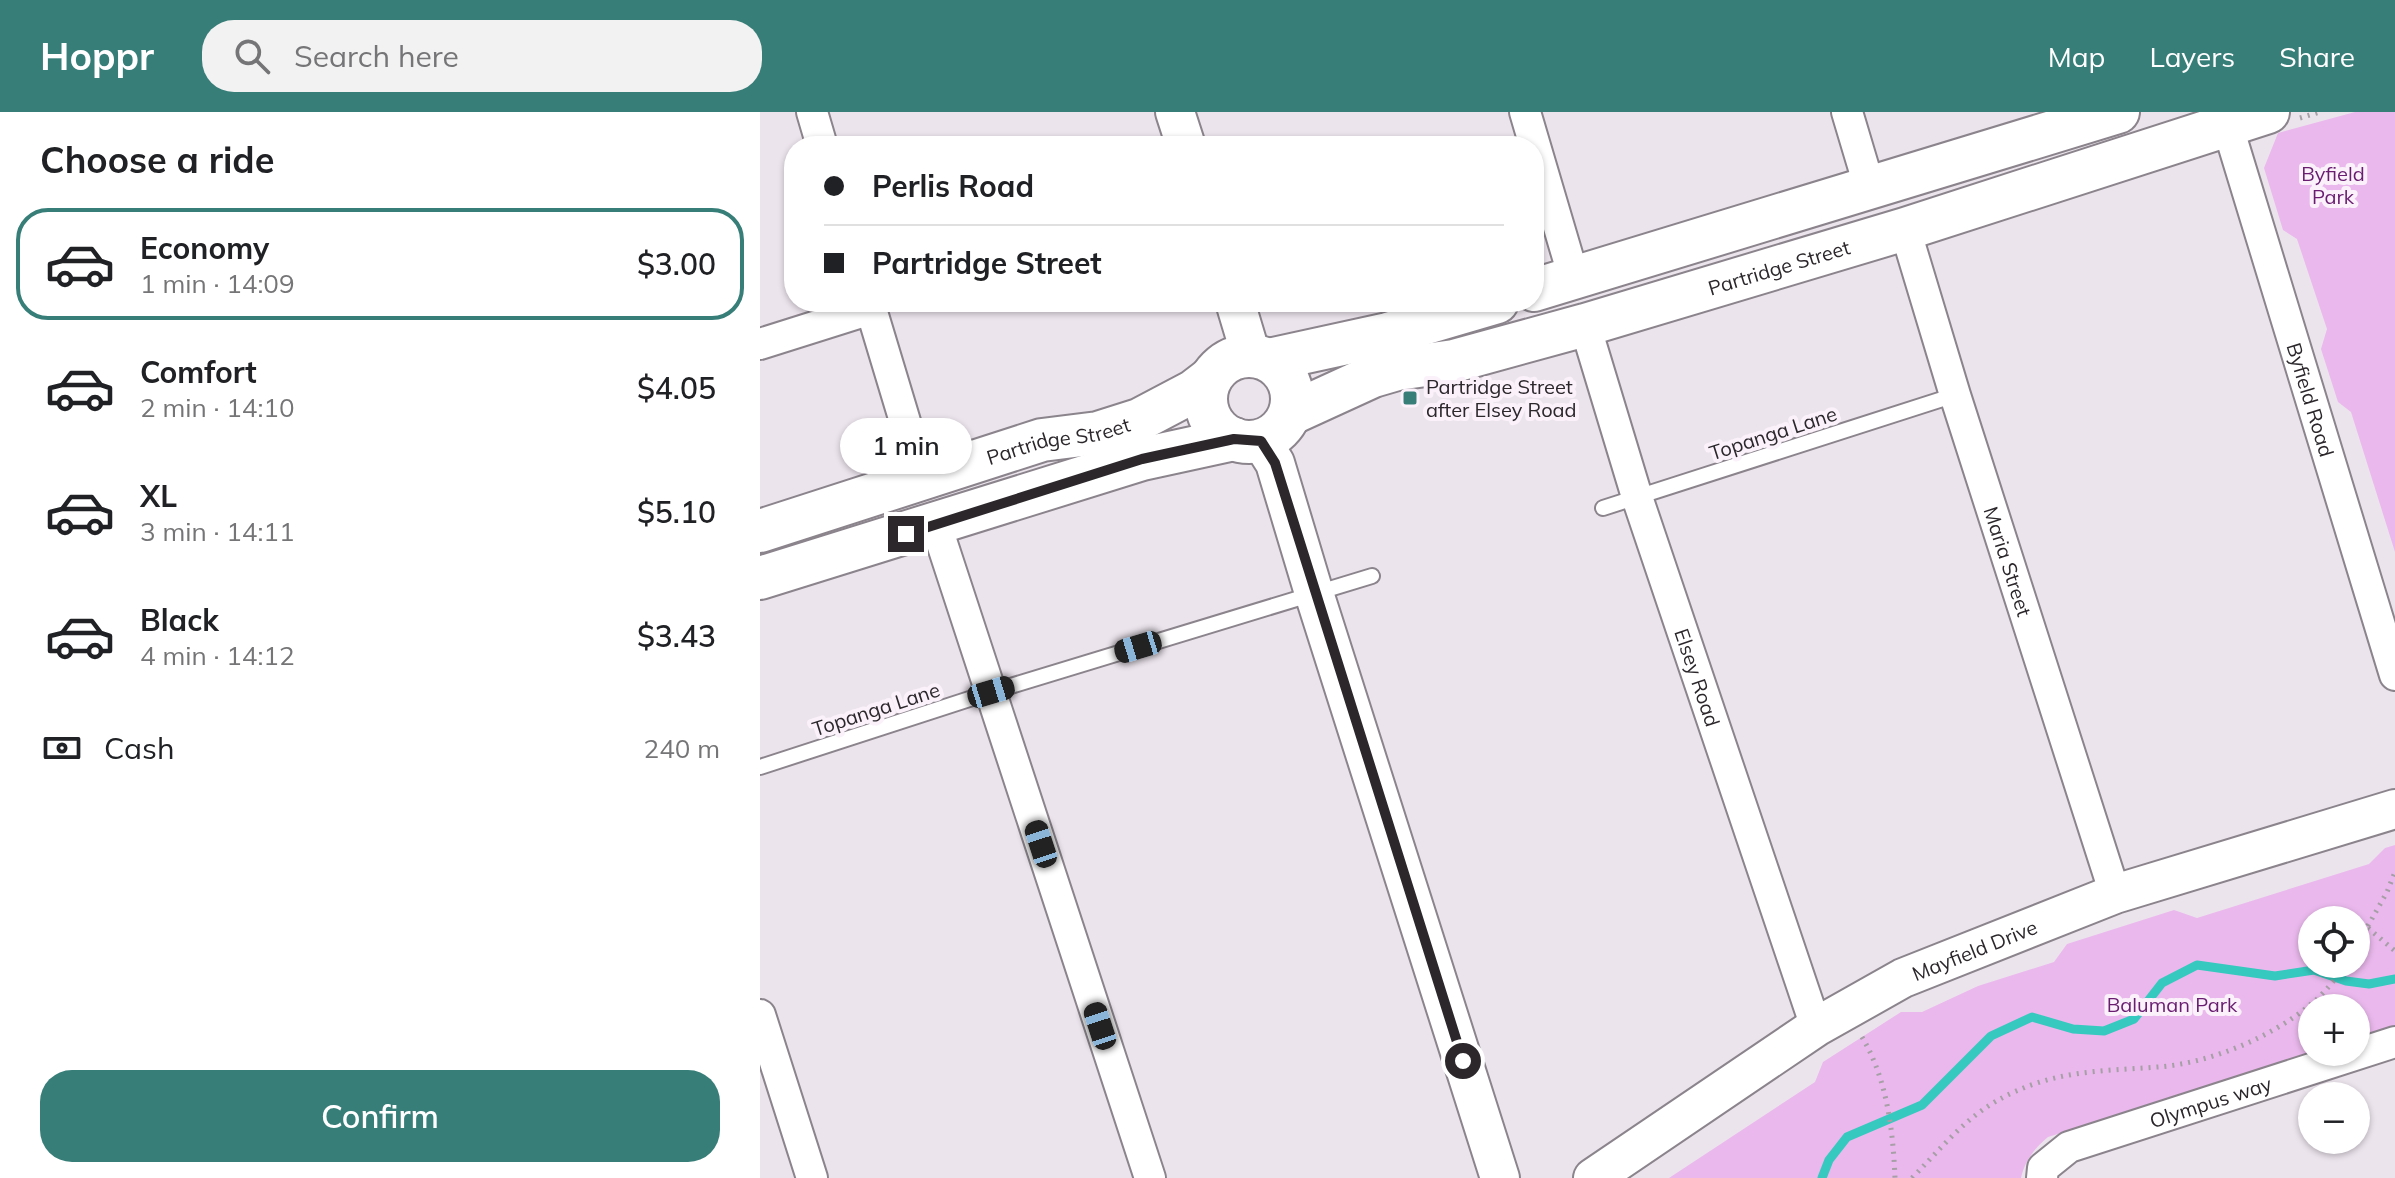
<!DOCTYPE html>
<meta charset="utf-8">
<style>
:root{--surface:#fff;--page:#f2f2f2;--text:#202124;--muted:#757577;--line:#e0e0e0;--accent:#377e79}
body{margin:0;font-family:Mulish,sans-serif;background:var(--page);color:var(--text);height:100vh;display:flex;flex-direction:column;font-size:30px;white-space:nowrap}
*{box-sizing:border-box;margin:0}
p{font-size:26px;color:var(--muted)}
.icon{flex:none;width:44px;height:44px;fill:none;stroke:currentColor;stroke-width:2;stroke-linecap:round;stroke-linejoin:round}
.map{position:relative;flex:1;overflow:hidden}
.drawer{display:flex;flex-direction:column;background:var(--surface);width:760px}
.drawer>*{flex:none}
.top-card{position:absolute;left:24px;top:24px;width:760px;height:176px;border-radius:32px;box-shadow:0 2px 6px #0004;display:grid;align-content:center;height:176px;padding:0 40px;background:var(--surface)}
.tools{position:absolute;left:1538px;top:794px;display:grid;gap:16px}
.tools a{display:grid;place-items:center;width:72px;height:72px;border-radius:50%;background:var(--surface);box-shadow:0 2px 6px #0004;font-size:40px}
.end{position:absolute;width:36px;height:36px;margin:-18px;border:10px solid #2b272b;background:#fff;box-shadow:0 0 0 4px #fff}
.from{border-radius:50%}
.bubble{position:absolute;height:56px;border-radius:28px;background:var(--surface);box-shadow:0 2px 6px #0004;font-size:26px;font-weight:600;line-height:56px;text-align:center}
.car{position:absolute;width:24px;height:48px;margin:-24px -12px;border-radius:10px;box-shadow:0 0 6px 2px #0007;background:linear-gradient(#222 24%,#8ab4d8 0 40%,#222 0 76%,#8ab4d8 0 86%,#222 0)}
.top-card b{display:flex;align-items:center;gap:28px;height:76px;font-size:30px}
.top-card b+b{border-top:2px solid var(--line)}
.top-card i{width:20px;height:20px;background:var(--text)}
ul{padding:0;list-style:none}
li{display:flex;align-items:center;gap:24px;height:112px;margin:0 16px 12px;padding:0 24px;border:4px solid transparent;border-radius:32px}
li div{flex:1}
li b{display:block;font-size:30px}
li em{font-style:normal;font-weight:600}
li.active{border-color:var(--accent)}
li>.icon{width:72px;height:72px;stroke-width:1.5}
h2{padding:0 40px;font-size:36px;line-height:96px}
.pay{display:flex;align-items:center;gap:20px;height:88px;padding:0 40px;font-size:30px}
.pay p{margin-inline-start:auto}
.action{display:flex;gap:16px;margin-top:auto;padding:16px 40px}
.action a{flex:1;height:92px;border-radius:32px;background:var(--accent);color:#fff;font-size:32px;font-weight:600;line-height:92px;text-align:center}
header{display:flex;align-items:center;gap:48px;box-sizing:border-box;height:112px;padding:0 40px;background:var(--accent);color:#fff}
header strong{font-size:38px}
nav{display:flex;gap:44px;margin-inline-start:auto;font-size:28px}
.search{width:560px;height:72px;background:var(--page);display:flex;align-items:center;gap:20px;box-sizing:border-box;padding:0 28px;border-radius:32px;color:var(--muted);font-size:30px}
main{display:flex;flex:1;min-height:0}
.map>svg:first-child{display:block}
.green{fill:#eab8ed;fill-rule:evenodd}
.lines{fill:none;stroke-linecap:round;stroke-linejoin:round}
.stream{stroke:#36c9bf;stroke-width:9}
.service-casing{stroke:#8b848c;stroke-width:18}
.minor-casing{stroke:#8b848c;stroke-width:34}
.tertiary-casing{stroke:#8b848c;stroke-width:42}
.secondary-casing{stroke:#8b848c;stroke-width:46}
.path{stroke:#a69fa6;stroke-width:5;stroke-dasharray:2 6;stroke-linecap:butt}
.service{stroke:#fff;stroke-width:14}
.minor{stroke:#fff;stroke-width:30}
.tertiary{stroke:#fff;stroke-width:38}
.secondary{stroke:#fff;stroke-width:42}
.route{stroke:#2b272b;stroke-width:10}
.poi-dot{fill:#377e79;stroke:#faf1fa;stroke-width:3}
.labels{text-anchor:middle;dominant-baseline:central;stroke-width:8;stroke-linejoin:round;paint-order:stroke}
.park-label{font-size:20px;fill:#691c70;stroke:#faf1fa}
.street-label{font-size:20px;fill:#2b272b;stroke:#faf1fa}
.poi-label{font-size:20px;fill:#2b272b;stroke:#faf1fa;text-anchor:start}
</style>
<header>
<strong>Hoppr</strong>
<div class="search"><svg class="icon" aria-label="search" viewBox="0 0 24 24"><circle cx="10" cy="10" r="6"/><path d="M15 15l6 6"/></svg>Search here</div>
<nav><a>Map</a><a>Layers</a><a>Share</a></nav>
</header>
<main>
<section class="drawer">
<h2>Choose a ride</h2>
<ul>
<li class="active"><svg class="icon" aria-label="car" viewBox="0 0 24 24"><path d="M5 17H2v-5l4-1 3-4h7l3 4 3 1v5h-3M9 17h6M6 11h13"/><circle cx="7" cy="17" r="2"/><circle cx="17" cy="17" r="2"/></svg><div><b>Economy</b><p>1 min · 14:09</p></div><em>$3.00</em></li>
<li><svg class="icon" aria-label="car" viewBox="0 0 24 24"><path d="M5 17H2v-5l4-1 3-4h7l3 4 3 1v5h-3M9 17h6M6 11h13"/><circle cx="7" cy="17" r="2"/><circle cx="17" cy="17" r="2"/></svg><div><b>Comfort</b><p>2 min · 14:10</p></div><em>$4.05</em></li>
<li><svg class="icon" aria-label="car" viewBox="0 0 24 24"><path d="M5 17H2v-5l4-1 3-4h7l3 4 3 1v5h-3M9 17h6M6 11h13"/><circle cx="7" cy="17" r="2"/><circle cx="17" cy="17" r="2"/></svg><div><b>XL</b><p>3 min · 14:11</p></div><em>$5.10</em></li>
<li><svg class="icon" aria-label="car" viewBox="0 0 24 24"><path d="M5 17H2v-5l4-1 3-4h7l3 4 3 1v5h-3M9 17h6M6 11h13"/><circle cx="7" cy="17" r="2"/><circle cx="17" cy="17" r="2"/></svg><div><b>Black</b><p>4 min · 14:12</p></div><em>$3.43</em></li>
</ul>
<div class="pay"><svg class="icon" aria-label="cash" viewBox="0 0 24 24"><path d="M3 7h18v10H3z"/><circle cx="12" cy="12" r="2"/></svg>Cash<p>240 m</p></div>
<div class="action"><a>Confirm</a></div>
</section>
<div class="map">
<svg width="1635" height="1066" viewBox="0 0 1635 1066">
<rect width="100%" height="100%" fill="#ece4ed"/>
<g class="green">
<path d="M1595,0h40v440l-44,-140 -13,-10 -17,-53 6,-20 -30,-90 -14,-9 -19,-62 14,-35z"/>
<path d="M1635,733v182l-39,13v-32h-44v44h8l-272,85c-14,12 -23,23 -27,41h-352l146,-96 8,-20 78,-50h21l56,-26 76,-24 13,-18 107,-34 23,8 172,-54 16,-16zM1552,808h44v44h-44z"/>
</g>
<g class="lines">
<path class="stream" d="M1062,1066l7,-18 18,-23 75,-32 69,-69 41,-19 41,12 31,2 30,-12 28,-36 35,-18 78,11 39,-6 32,11 23,3 26,-5"/>
<defs>
<g id="service">
<path d="M843,396l352,-113"/>
<path d="M0,655l231,-75 381,-116"/>
</g>
<g id="minor">
<path d="M52,0l10,34"/>
<path d="M765,0l49,166"/>
<path d="M1087,0l23,77"/>
<path id="s1" d="M1467,12l168,551"/>
<path id="s2" d="M1145,117l50,166 160,499"/>
<path d="M109,190l53,176"/>
<path id="s3" d="M825,213l52,172 179,530"/>
<path d="M0,232l111,-35"/>
<path d="M176,413l214,653"/>
<path d="M0,903l52,163"/>
<path id="s4" d="M1282,1066l1,-10 26,-21 326,-105"/>
</g>
<g id="tertiary">
<path d="M415,0l11,34"/>
<path d="M475,190l12,40 -3,14"/>
<path d="M501,329l14,22 39,130 186,585"/>
<path id="s5" d="M833,1066l223,-151 87,-49 212,-84 280,-85"/>
</g>
<g id="secondary">
<path d="M774,178l584,-178"/>
<circle cx="489" cy="287" r="43"/>
<path d="M509,248l119,-26 109,-32"/>
<path id="s6" d="M530,302l83,-38 24,-7 57,-8 131,-36 320,-96 363,-117"/>
<path id="s7" d="M0,419l282,-91 56,-7 41,-13 55,-29 17,-13"/>
<path d="M0,466l382,-119 92,-20"/>
</g>
</defs>
<use href="#service" class="service-casing"/>
<use href="#minor" class="minor-casing"/>
<use href="#tertiary" class="tertiary-casing"/>
<use href="#secondary" class="secondary-casing"/>
<g class="path">
<path d="M1540,6l20,-6"/>
<path d="M1608,816l27,23"/>
<path d="M1596,835l31,-55 8,-20"/>
<path d="M1102,925c25,42 31,93 33,141"/>
<path d="M1152,1066c43,-44 63,-74 125,-95 39,-13 81,-13 121,-16 52,-4 112,-29 152,-62 14,-11 26,-27 37,-41"/>
</g>
<use href="#service" class="service"/>
<use href="#minor" class="minor"/>
<use href="#tertiary" class="tertiary"/>
<use href="#secondary" class="secondary"/>
</g>
<g class="lines">
<path class="route" d="M146,422l236,-75 92,-20 27,2 14,22 188,598"/>
</g>
<rect class="poi-dot" x="642" y="278" width="16" height="16" rx="4"/>
<g class="labels">
<g class="park-label">
<text x="1573" y="61">Byfield<tspan x="1573" dy="23">Park</tspan></text>
<text x="1412" y="892">Baluman Park</text>
</g>
<g class="street-label">
<text stroke="none"><textPath href="#s6" startOffset="512">Partridge Street</textPath></text>
<text stroke="none"><textPath href="#s1" startOffset="288">Byfield Road</textPath></text>
<text transform="translate(1013 321) rotate(-18)">Topanga Lane</text>
<text stroke="none"><textPath href="#s7" startOffset="312">Partridge Street</textPath></text>
<text stroke="none"><textPath href="#s2" startOffset="348">Maria Street</textPath></text>
<text stroke="none"><textPath href="#s3" startOffset="370">Elsey Road</textPath></text>
<text transform="translate(116 597) rotate(-18)">Topanga Lane</text>
<text stroke="none"><textPath href="#s5" startOffset="446">Mayfield Drive</textPath></text>
<text stroke="none"><textPath href="#s4" startOffset="192">Olympus way</textPath></text>
</g>
<g class="poi-label">
<text x="666" y="274">Partridge Street<tspan x="666" dy="23">after Elsey Road</tspan></text>
</g>
</g>
</svg>
<div class="tools">
<a><svg class="icon" aria-label="locate" viewBox="0 0 24 24"><circle cx="12" cy="12" r="6"/><path d="M12 2v4M12 18v4M2 12h4M18 12h4"/></svg></a>
<a>+</a>
<a>−</a>
</div>
<i class="end from" style="left:703px;top:949px"></i>
<i class="end" style="left:146px;top:422px"></i>
<div class="bubble" style="left:80px;top:306px;width:132px">1 min</div>
<i class="car" style="left:378px;top:535px;rotate:253deg"></i>
<i class="car" style="left:231px;top:580px;rotate:73deg"></i>
<i class="car" style="left:281px;top:732px;rotate:342deg"></i>
<i class="car" style="left:340px;top:914px;rotate:342deg"></i>
<div class="top-card">
<b><i class="from"></i>Perlis Road</b>
<b><i></i>Partridge Street</b>
</div>
</div>
</main>
